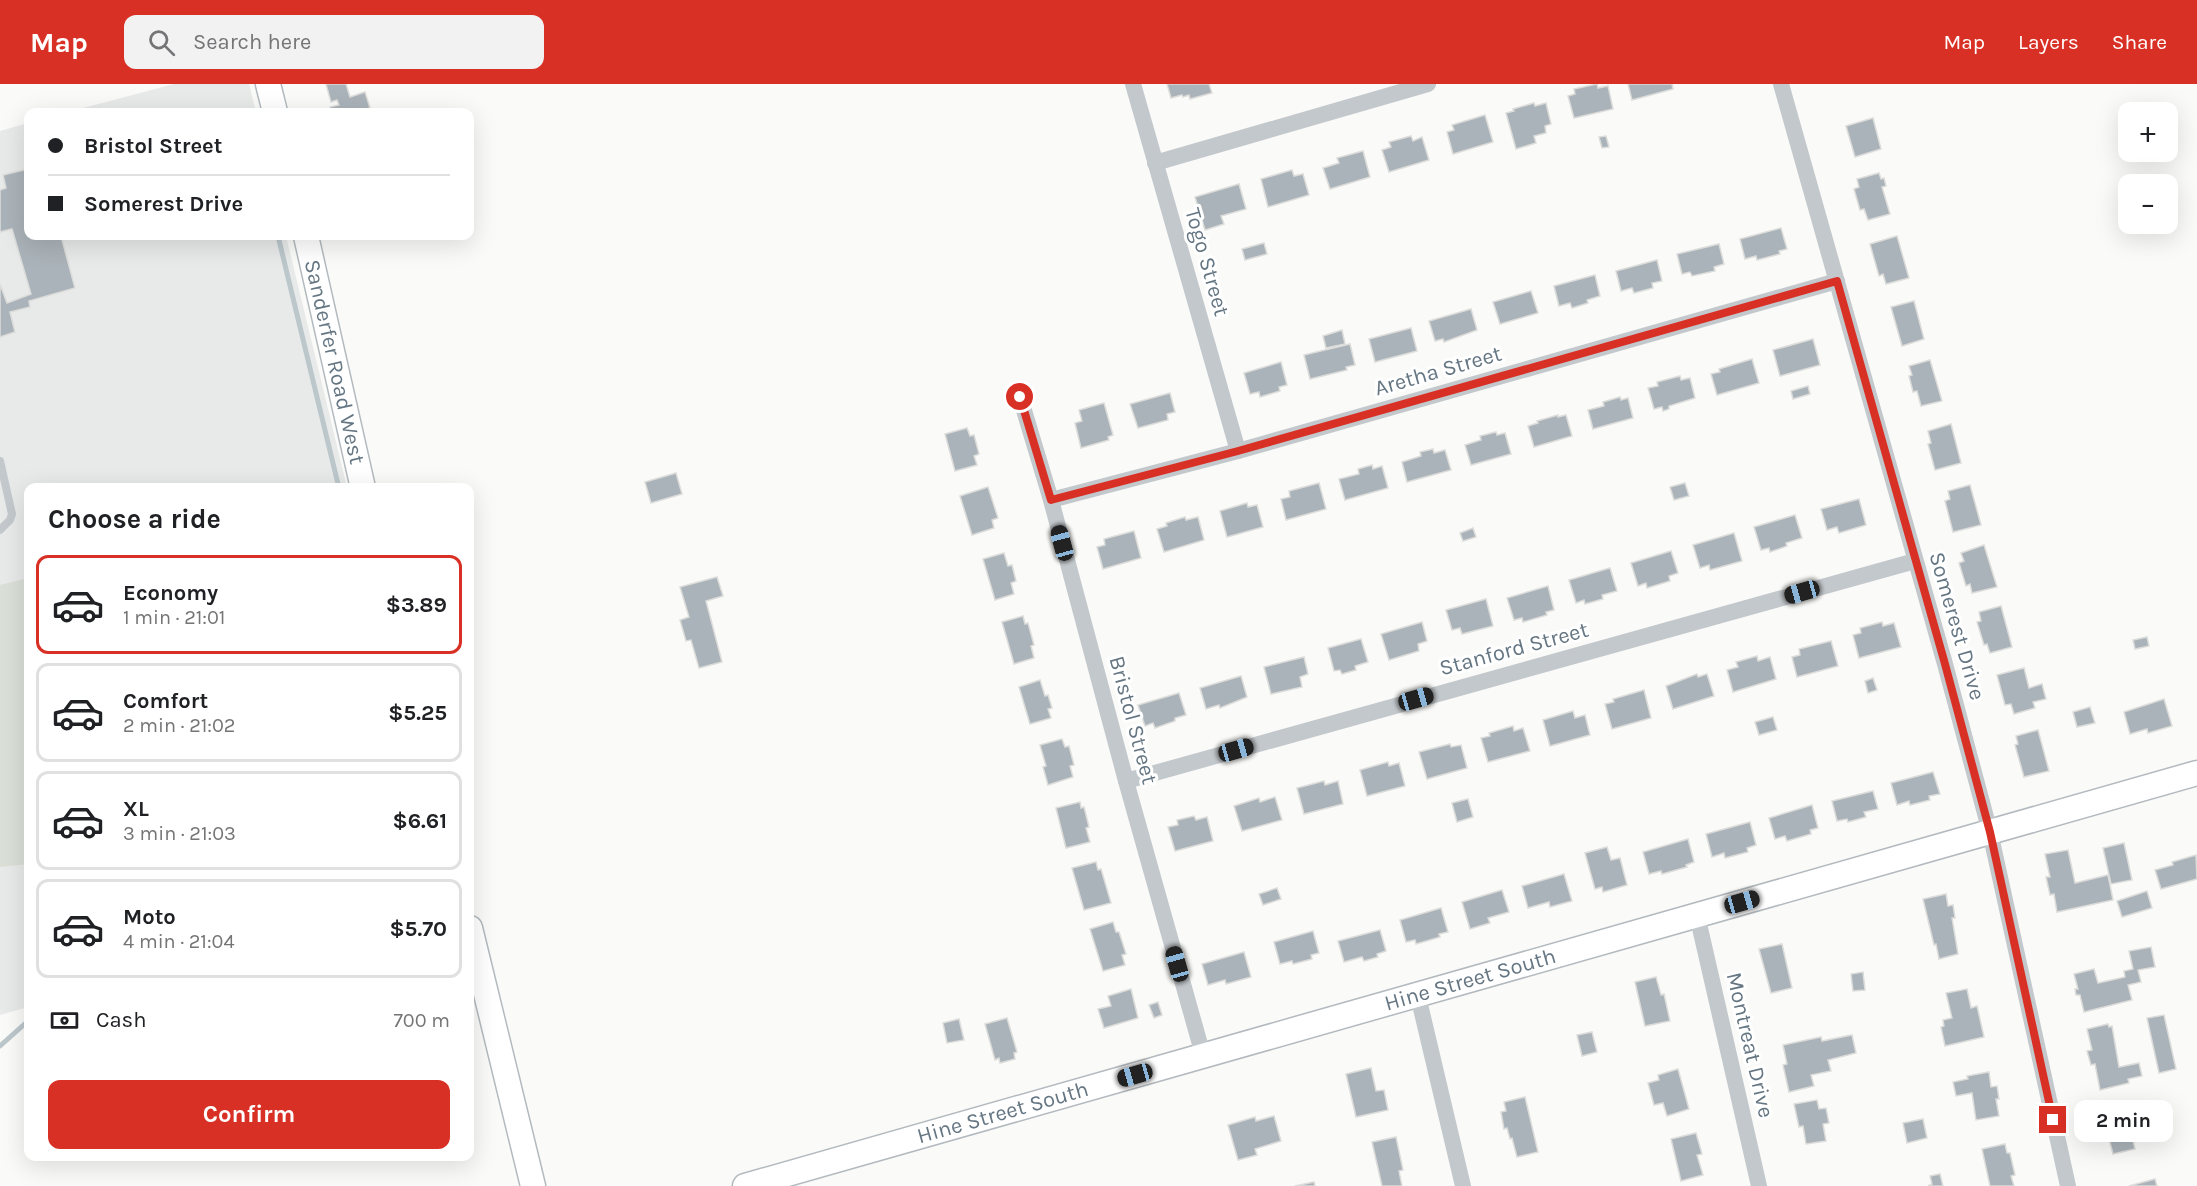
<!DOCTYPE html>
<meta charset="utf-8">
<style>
:root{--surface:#fff;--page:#f2f2f2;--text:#202124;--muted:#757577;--line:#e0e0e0;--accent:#d93025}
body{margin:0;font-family:Karla,sans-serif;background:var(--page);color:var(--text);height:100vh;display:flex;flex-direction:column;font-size:22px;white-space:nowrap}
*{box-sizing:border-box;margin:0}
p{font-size:20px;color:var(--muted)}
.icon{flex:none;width:33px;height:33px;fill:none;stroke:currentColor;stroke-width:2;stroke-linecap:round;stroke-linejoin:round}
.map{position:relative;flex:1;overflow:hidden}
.side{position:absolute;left:24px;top:399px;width:450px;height:678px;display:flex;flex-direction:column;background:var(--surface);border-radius:12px;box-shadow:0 6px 24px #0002}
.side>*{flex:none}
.hud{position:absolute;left:24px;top:24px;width:450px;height:132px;border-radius:12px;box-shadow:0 6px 24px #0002;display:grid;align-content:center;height:132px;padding:0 24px;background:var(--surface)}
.fabs{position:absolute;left:2118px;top:18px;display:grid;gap:12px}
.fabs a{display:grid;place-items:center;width:60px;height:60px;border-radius:12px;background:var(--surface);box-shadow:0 6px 24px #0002;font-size:30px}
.end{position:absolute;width:27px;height:27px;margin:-14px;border:8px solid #d93025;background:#fff;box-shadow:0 0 0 3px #fff}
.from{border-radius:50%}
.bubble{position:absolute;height:42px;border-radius:12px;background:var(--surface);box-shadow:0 6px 24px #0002;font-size:20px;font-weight:700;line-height:42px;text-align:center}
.car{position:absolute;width:18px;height:36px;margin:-18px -9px;border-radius:8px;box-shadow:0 0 4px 2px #0007;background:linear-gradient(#222 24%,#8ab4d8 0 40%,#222 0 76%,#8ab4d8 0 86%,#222 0)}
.hud b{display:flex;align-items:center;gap:21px;height:57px;font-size:22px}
.hud b+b{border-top:2px solid var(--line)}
.hud i{width:15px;height:15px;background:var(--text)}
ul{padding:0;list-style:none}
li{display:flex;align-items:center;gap:18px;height:99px;margin:0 12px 9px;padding:0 12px;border:3px solid var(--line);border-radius:12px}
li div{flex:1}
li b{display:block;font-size:22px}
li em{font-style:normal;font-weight:700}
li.selected{border-color:var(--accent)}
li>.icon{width:54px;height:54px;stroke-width:1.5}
h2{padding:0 24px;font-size:27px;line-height:72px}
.pay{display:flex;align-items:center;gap:15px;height:66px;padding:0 24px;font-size:22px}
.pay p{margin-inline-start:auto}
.button{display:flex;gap:12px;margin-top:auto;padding:12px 24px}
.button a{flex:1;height:69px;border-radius:12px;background:var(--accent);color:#fff;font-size:24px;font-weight:700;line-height:69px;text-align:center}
header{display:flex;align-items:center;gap:36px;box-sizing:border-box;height:84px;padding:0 30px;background:var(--accent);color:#fff}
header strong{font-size:28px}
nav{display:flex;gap:33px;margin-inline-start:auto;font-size:21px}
.search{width:420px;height:54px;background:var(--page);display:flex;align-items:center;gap:15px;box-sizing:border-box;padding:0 21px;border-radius:12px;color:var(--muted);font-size:22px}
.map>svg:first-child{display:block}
.built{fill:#e8e9e9}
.green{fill:#dadfd7}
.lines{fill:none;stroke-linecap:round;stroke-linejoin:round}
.stream{stroke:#bbc7cb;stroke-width:5}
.building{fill:#aab3b9;stroke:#dcdcda;stroke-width:1.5}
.secondary-casing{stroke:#b3babf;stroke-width:27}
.lane{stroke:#c3c8cc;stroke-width:8}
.street{stroke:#c3c8cc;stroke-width:16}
.secondary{stroke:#fff;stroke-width:24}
.route{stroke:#d93025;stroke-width:8}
.labels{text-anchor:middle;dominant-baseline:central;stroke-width:6;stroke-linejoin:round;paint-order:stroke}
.street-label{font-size:22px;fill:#657683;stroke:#fff}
</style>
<header>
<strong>Map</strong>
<div class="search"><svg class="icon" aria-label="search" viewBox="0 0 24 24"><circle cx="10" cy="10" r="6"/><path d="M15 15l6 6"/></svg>Search here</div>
<nav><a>Map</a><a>Layers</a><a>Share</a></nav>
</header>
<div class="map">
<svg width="2197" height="1102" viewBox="0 0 2197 1102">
<rect width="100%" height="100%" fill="#fafaf8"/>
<g class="built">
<path d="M174,0h75l7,28h-188z"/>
<path d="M28,39v113h258l61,251 -319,1v519l-28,8v-884z"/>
</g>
<path class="green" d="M28,494v286l-28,3v-282z"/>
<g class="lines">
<g class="stream">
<path d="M278,152l61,252"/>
<path d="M0,962l28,-25"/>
</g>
</g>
<g class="building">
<path d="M326,0h20l4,13 15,-5 5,16 -15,4h-24l-1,-5 9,-2 -2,-5 -6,2z"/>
<path d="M1167,0h42l3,9 -22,6 -1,-4 -6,2 -1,-2 -11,3z"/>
<path d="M1597,0l1,4 10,-2 5,23 -39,9 -6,-22 7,-2 -1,-5z"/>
<path d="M1628,0h44l1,5 -41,11z"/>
<path d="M1534,19l1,3 11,-3 5,21 -6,2 1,7 -12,3 2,7 -20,6 -10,-36 8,-2 -1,-2z"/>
<path d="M1485,31l8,27 -40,12 -6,-22 7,-2 -2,-5z"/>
<path d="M1873,34l8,31 -26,8 -9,-31z"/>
<path d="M1411,52l2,5 9,-4 7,23 -40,12 -7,-22 9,-3 -2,-5z"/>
<path d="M1606,52l3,11 -7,1 -3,-11z"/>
<path d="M1363,67l7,26 -40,12 -7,-21 16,-5 -2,-5z"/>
<path d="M28,85v67h33l14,52 -46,13 1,6 -20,5 5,20 -15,5v-53l7,19 24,-9 -19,-65 -12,3v-42l6,-2 -3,-13z"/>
<path d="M1292,86l2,6 9,-2 6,21 -41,12 -7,-28z"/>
<path d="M1879,89l2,6 3,-1 2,8 -4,1 8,27 -22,6 -4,-11 -4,1 -6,-21 5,-2 -2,-8z"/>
<path d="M1239,100l7,25 -25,7 3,8 -19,6 -10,-33z"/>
<path d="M1781,144l6,21 -8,2 1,3 -23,6 -1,-4 -11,3 -5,-20z"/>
<path d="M1897,152l12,42 -23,6 -3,-10 -4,2 -9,-32z"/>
<path d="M1264,159l3,11 -22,6 -3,-11z"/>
<path d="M1719,160l5,20 -10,3 1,4 -23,5 -2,-4 -8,2 -5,-20z"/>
<path d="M1657,176l5,21 -10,2 1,5 -19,5 -2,-5 -11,3 -5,-20z"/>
<path d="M1595,191l5,21 -13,4 1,3 -16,5 -2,-5 -11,3 -5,-20z"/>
<path d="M1531,207l7,22 -38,11 -7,-22z"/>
<path d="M1914,217l10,38 -22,7 -11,-39z"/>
<path d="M1471,225l6,21 -33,12 -1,-3 -8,2 -6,-20z"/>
<path d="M1411,244l6,23 -42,11 -6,-23z"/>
<path d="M1342,246l3,14 -19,4 -3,-12z"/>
<path d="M1813,255l7,26 -40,11 -7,-26z"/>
<path d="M1350,260l5,21 -9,2 1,3 -37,9 -6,-24z"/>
<path d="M1752,275l7,24 -42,12 -6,-21 9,-2 -1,-3z"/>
<path d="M1930,276l12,41 -21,5 -4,-15 -4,1 -4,-16 3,-1 -3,-9z"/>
<path d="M1281,278l6,23 -8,2 1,4 -20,6 -1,-5 -9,2 -6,-21z"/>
<path d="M1680,292l1,4 9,-2 5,20 -26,8v3l-6,2 -1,-4 -8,2 -6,-21 10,-2 -1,-4z"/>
<path d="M1808,302l2,8 -17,5 -2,-8z"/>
<path d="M1170,309l5,19 -8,2 1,6 -30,8 -8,-24z"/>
<path d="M1620,313l1,3 7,-2 5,20 -40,11 -5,-19 16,-4 -1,-4z"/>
<path d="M1104,319l9,32 -5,2 1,3 -28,8 -6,-25 7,-2 -3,-11z"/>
<path d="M1558,331v2l8,-2 6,21 -38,11 -6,-21 10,-3 -1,-2z"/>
<path d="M1951,340l10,39 -26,7 -7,-26 3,-1 -3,-12z"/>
<path d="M967,344l3,8 4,-1 5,19 -5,2 3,9 -22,6 -10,-37z"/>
<path d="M1496,348l1,3 8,-2 6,21 -40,11 -6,-20 16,-5 -1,-4z"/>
<path d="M1433,365l1,4 11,-3 6,20 -44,12 -5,-20 19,-6 -1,-4z"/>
<path d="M1372,381l1,4 9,-3 6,22 -43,12 -6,-21 20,-5 -1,-5z"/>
<path d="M676,389l6,21 -31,9 -6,-21z"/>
<path d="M1319,399l7,26 -40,11 -5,-21 9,-2 -1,-6z"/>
<path d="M1685,399l4,13 -15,4 -4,-13z"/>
<path d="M1970,401l11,40 -28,7 -8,-31 5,-2 -2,-8z"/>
<path d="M988,403l10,31 -6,2 2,8 -22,7 -12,-39z"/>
<path d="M1859,415l7,26 -27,8 -2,-6 -10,3 -6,-21z"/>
<path d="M1247,419l1,4 9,-2 6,22 -36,10 -7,-26z"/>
<path d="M1795,431l7,23 -16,5 1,3 -17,6 -1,-4 -8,2 -7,-23z"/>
<path d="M1185,433l1,3 12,-3 6,23 -40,12 -7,-23 10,-3 -1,-3z"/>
<path d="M1473,444l3,9 -13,4 -3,-8z"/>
<path d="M1134,447l7,27 -38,11 -6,-22 8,-2 -1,-6z"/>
<path d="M1734,449l8,28 -32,9 -1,-5 -9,3 -7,-23z"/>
<path d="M1984,461l13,42 -25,6 -2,-9 -4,2 -7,-23 5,-2 -3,-8z"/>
<path d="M1671,467l7,22 -9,3 1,5 -23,7 -1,-5 -8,3 -7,-23z"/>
<path d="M1004,469l4,13 4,-1 4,16 -5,2 3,11 -19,6 -12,-41z"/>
<path d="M1610,484l7,23 -15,4 1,4 -18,5 -1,-4 -8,3 -7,-23z"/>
<path d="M717,493l6,19 -17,5 16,61 -23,6 -8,-28 -5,1 -6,-21 9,-3 -9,-30z"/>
<path d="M1548,502l6,24 -8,2 1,3 -24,7 -1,-4 -8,2 -7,-22z"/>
<path d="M1486,515l7,27 -31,8 -2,-6 -8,2 -6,-20z"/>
<path d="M2001,522l11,41 -22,6 -3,-9 -3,1 -7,-23 4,-1 -2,-9z"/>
<path d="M1023,532l2,8 3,-1 6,22 -3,1 3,12 -20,6 -12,-42z"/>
<path d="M1422,538l5,19 -9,3 1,7 -30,9 -8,-26z"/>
<path d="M1882,538l1,4 11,-3 7,24 -42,11 -6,-23 8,-2 -1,-5z"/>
<path d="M2147,553l2,9 -14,3 -2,-9z"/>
<path d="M1361,555l7,23 -13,4 1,4 -14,4 -2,-4 -6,1 -6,-23z"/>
<path d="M1831,557l7,25 -41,11 -5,-20 8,-2 -1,-6z"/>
<path d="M1757,572l1,5 12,-4 6,22 -43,13 -6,-22 11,-3 -2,-5z"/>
<path d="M1304,573l4,17 -8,3 2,10 -31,7 -7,-27z"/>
<path d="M2024,584l5,20 13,-4 4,15 -13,3 2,6 -21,6 -3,-10 -6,1 -8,-30z"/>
<path d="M1697,590l1,3 9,-3 7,22 -41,13 -7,-23z"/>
<path d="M1241,592l6,21 -27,11 -1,-3 -13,4 -6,-21z"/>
<path d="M1873,594l4,12 -9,3 -3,-12z"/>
<path d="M1040,596l5,16 3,-1 4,13 -4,1 3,9 -21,6 -11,-37z"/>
<path d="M1644,606l7,28 -39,11 -7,-25 9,-2 -1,-3z"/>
<path d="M1179,609l7,22 -11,3v3l-20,7 -2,-5 -8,3 -7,-21z"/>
<path d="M2164,615l8,27 -24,7 -1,-4 -17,5 -6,-22z"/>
<path d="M2090,623l5,16 -18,4 -4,-15z"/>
<path d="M1573,627l2,7 10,-3 5,20 -40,11 -7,-26z"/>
<path d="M1773,633l4,13 -18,5 -4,-13z"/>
<path d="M1513,642l1,5 9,-3 7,23 -42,11 -7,-24 9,-2 -1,-3z"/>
<path d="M2038,646l11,41 -25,6 -9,-32 3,-1 -2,-8z"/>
<path d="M1062,655l3,8 4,-1 5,19 -4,1 3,11 -25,8 -5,-18 3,-1 -6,-21z"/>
<path d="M1450,660l1,3 10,-2 6,23 -40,11 -8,-27z"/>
<path d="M1388,678l1,4 10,-3 6,23 -38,10 -7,-26z"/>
<path d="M1933,688l7,22 -11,2 1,4 -20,5 -1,-4 -12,4 -6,-22z"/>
<path d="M1324,697l1,4 13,-4 5,23 -39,10 -7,-26z"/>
<path d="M1873,707l5,18 -14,3 2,5 -18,5 -1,-3 -10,2 -5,-20z"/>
<path d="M1275,713l7,23 -40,11 -8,-25 25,-8 1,4z"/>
<path d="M1468,715l5,18 -16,5 -5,-19z"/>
<path d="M1080,718l1,6 3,-1 5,20 -3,1 4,14 -24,6 -10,-40z"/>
<path d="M1812,721l6,23 -8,2 1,4 -24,7 -2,-5 -10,3 -6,-21z"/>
<path d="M1194,732l2,4 11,-3 6,24 -38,10 -7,-24 10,-2 -1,-5z"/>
<path d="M1750,738l6,23 -9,3 1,4 -23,6 -1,-5 -12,4 -6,-23z"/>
<path d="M1688,755l6,23 -8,3 1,2 -25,7 -1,-3 -12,3 -6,-22z"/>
<path d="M2124,759l8,37 -21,4 -8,-36z"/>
<path d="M1607,763l4,13 9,-2 7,27 -24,7 -1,-5 -7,2 -10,-36z"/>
<path d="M2068,766l7,33 33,-8 5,25 -56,12 -3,-18 -4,1 -4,-18h4l-5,-23z"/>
<path d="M2196,771l1,24 -36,10 -6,-19 18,-5 -1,-3z"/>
<path d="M1096,778l2,8 3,-1 10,34 -27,7 -12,-42z"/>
<path d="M1564,790l8,27 -22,6 -1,-5 -21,6 -6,-22z"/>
<path d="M1277,804l4,11 -18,6 -4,-11z"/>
<path d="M1502,806l7,22 -21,6 2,5 -20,6 -8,-27z"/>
<path d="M2147,807l5,17 -30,9 -5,-16z"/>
<path d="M1946,810l2,12 5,-1 2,13h-3l6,36 -19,5 -3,-15 -2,1 -11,-46z"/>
<path d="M1441,824l7,24 -9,2 1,3 -24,7 -1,-4 -9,2 -6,-22z"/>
<path d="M1113,838l3,10h3l7,22 -4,1 3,10 -22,6 -13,-42z"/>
<path d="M1380,846l6,21 -9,3 1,3 -14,4 -2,-4 -18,5 -6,-21z"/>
<path d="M1313,847l6,22 -8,2 1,4 -19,5 -1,-3 -12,3 -6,-22z"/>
<path d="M1782,860l10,44 -21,5 -12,-44z"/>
<path d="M2151,863l4,20 -17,3 3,12 -13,3 4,15 -48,12 -4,-17h-4l-1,-6h3l-4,-15 20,-5 4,14 27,-6 -1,-6 9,-2 -4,-18z"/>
<path d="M1244,868l7,25 -25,7 -1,-4 -17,5 -6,-21z"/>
<path d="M1863,888l2,18 -12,1 -2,-17z"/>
<path d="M1656,893l5,18 3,-1 6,27 -25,5 -10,-44z"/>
<path d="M1131,905l7,29 -34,10 -6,-19 13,-3 -3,-10z"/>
<path d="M1967,905l4,19 6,-2 7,31 -39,9 -4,-19 3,-1 -1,-6 9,-2 -6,-25z"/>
<path d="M1158,918l4,13 -8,3 -5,-13z"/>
<path d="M2164,931l12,54 -17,4 -12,-55z"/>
<path d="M1007,934l10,34 -3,1 1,6 -15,4 -1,-5 -4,2 -10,-36z"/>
<path d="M959,935l5,21 -17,3 -4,-20z"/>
<path d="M2108,940l1,3 3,-1 7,41 20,-4 3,13 -14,3 1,4 -29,7 -5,-26 -4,1 -4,-14 5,-1 -5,-21z"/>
<path d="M1592,948l5,20 -15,4 -5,-21z"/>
<path d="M1852,951l4,18 -28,7 3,11 -20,4 3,11 -25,6 -6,-27 4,-1 -4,-19 38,-8 1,4z"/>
<path d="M1371,984l5,23 8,-1 4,20 -32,7 -10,-43z"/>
<path d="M1678,985l11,40 -22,7 -4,-13 -9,2 -6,-22 11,-3 -1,-5z"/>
<path d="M1989,988l2,15 6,-1 2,13h-3l3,17 -23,4 -4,-27 -16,3 -3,-14 15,-3 -1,-3z"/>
<path d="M1525,1013l13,55 -21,5 -5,-19 -2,1 -3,-11 -3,1 -3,-17 5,-1 -2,-9z"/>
<path d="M1817,1016l2,9 7,-1 3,15 -6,1 3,17 -20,3 -3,-18 -4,1 -5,-23z"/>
<path d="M2126,1026l9,39 -22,5 -10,-38z"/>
<path d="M1274,1032l7,25 -26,8 2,6 -19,5 -10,-35 27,-8 1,4z"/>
<path d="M1923,1035l4,19 -20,5 -4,-20z"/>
<path d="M1696,1049l6,21 -5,1 6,20 -22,6 -10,-42z"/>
<path d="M1396,1053l7,33 -4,1 3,15h-20l-10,-44z"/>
<path d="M2005,1060l2,9h3l5,22 -4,1 3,10h-24l-8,-37z"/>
<path d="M1940,1090l3,12h-15l4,-2 -2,-8z"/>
<path d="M2155,1095l2,7h-28z"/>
<path d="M1314,1098l1,4h-20z"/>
</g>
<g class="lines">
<defs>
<g id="secondary">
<path d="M268,0l7,28"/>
<path id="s1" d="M306,152l57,252"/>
<path d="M470,844l63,258"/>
<path id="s2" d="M745,1102l1452,-413"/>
</g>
</defs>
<use href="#secondary" class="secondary-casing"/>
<path class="lane" d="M0,377l12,53 -2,6 -10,10"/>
<g class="street">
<path d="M1133,0l105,367"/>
<path d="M1781,0l164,580 45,168 78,354"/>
<path d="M1155,79l273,-79"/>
<path d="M1020,313l31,103 75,281 77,274"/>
<path d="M1051,416l187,-49 599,-170"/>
<path d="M1126,697l789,-220"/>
<path d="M1697,831l62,271"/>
<path d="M1418,912l45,190"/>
</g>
<use href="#secondary" class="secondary"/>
</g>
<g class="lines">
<path class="route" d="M1020,313l31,103 187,-49 599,-170 108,383 45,168 63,288"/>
</g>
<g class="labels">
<g class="street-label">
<text transform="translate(1207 178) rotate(74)">Togo Street</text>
<text stroke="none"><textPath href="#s1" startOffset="129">Sanderfer Road West</textPath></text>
<text transform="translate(1438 287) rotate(-16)">Aretha Street</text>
<text transform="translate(1957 542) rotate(74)">Somerest Drive</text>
<text transform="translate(1514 565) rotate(-15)">Stanford Street</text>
<text transform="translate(1133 636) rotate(75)">Bristol Street</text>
<text stroke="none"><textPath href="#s2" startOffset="754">Hine Street South</textPath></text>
<text transform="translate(1750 961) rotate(77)">Montreat Drive</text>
<text stroke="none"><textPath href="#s2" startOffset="268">Hine Street South</textPath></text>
</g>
</g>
</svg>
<div class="fabs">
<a>+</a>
<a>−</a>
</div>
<i class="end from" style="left:1020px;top:313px"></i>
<i class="end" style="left:2053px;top:1036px"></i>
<div class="bubble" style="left:2074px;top:1016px;width:99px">2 min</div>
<i class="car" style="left:1062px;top:459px;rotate:345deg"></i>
<i class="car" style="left:1802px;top:508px;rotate:254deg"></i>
<i class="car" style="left:1416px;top:615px;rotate:74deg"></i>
<i class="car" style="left:1236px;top:666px;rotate:74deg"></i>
<i class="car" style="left:1742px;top:818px;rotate:74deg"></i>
<i class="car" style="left:1177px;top:880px;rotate:344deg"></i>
<i class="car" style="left:1135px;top:991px;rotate:254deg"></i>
<div class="hud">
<b><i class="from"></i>Bristol Street</b>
<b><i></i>Somerest Drive</b>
</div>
<section class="side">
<h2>Choose a ride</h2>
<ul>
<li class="selected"><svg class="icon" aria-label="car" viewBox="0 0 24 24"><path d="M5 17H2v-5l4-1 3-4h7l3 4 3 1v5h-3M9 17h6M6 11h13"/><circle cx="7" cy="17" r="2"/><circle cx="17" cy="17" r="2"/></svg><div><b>Economy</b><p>1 min · 21:01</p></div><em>$3.89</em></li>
<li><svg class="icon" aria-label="car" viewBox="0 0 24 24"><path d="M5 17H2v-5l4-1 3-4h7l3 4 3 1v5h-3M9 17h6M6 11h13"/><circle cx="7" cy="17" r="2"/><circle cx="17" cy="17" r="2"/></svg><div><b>Comfort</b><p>2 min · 21:02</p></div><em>$5.25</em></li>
<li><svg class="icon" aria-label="car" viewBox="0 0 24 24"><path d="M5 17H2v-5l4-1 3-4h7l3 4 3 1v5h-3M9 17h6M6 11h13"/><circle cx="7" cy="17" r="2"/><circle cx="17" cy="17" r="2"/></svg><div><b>XL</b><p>3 min · 21:03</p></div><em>$6.61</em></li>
<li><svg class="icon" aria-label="car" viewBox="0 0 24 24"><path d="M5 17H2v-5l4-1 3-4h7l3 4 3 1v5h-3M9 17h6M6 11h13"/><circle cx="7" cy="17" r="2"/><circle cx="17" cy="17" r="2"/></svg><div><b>Moto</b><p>4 min · 21:04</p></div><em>$5.70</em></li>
</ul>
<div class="pay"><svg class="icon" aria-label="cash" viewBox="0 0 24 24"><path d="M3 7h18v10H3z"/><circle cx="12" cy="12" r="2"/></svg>Cash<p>700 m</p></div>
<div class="button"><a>Confirm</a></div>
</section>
</div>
